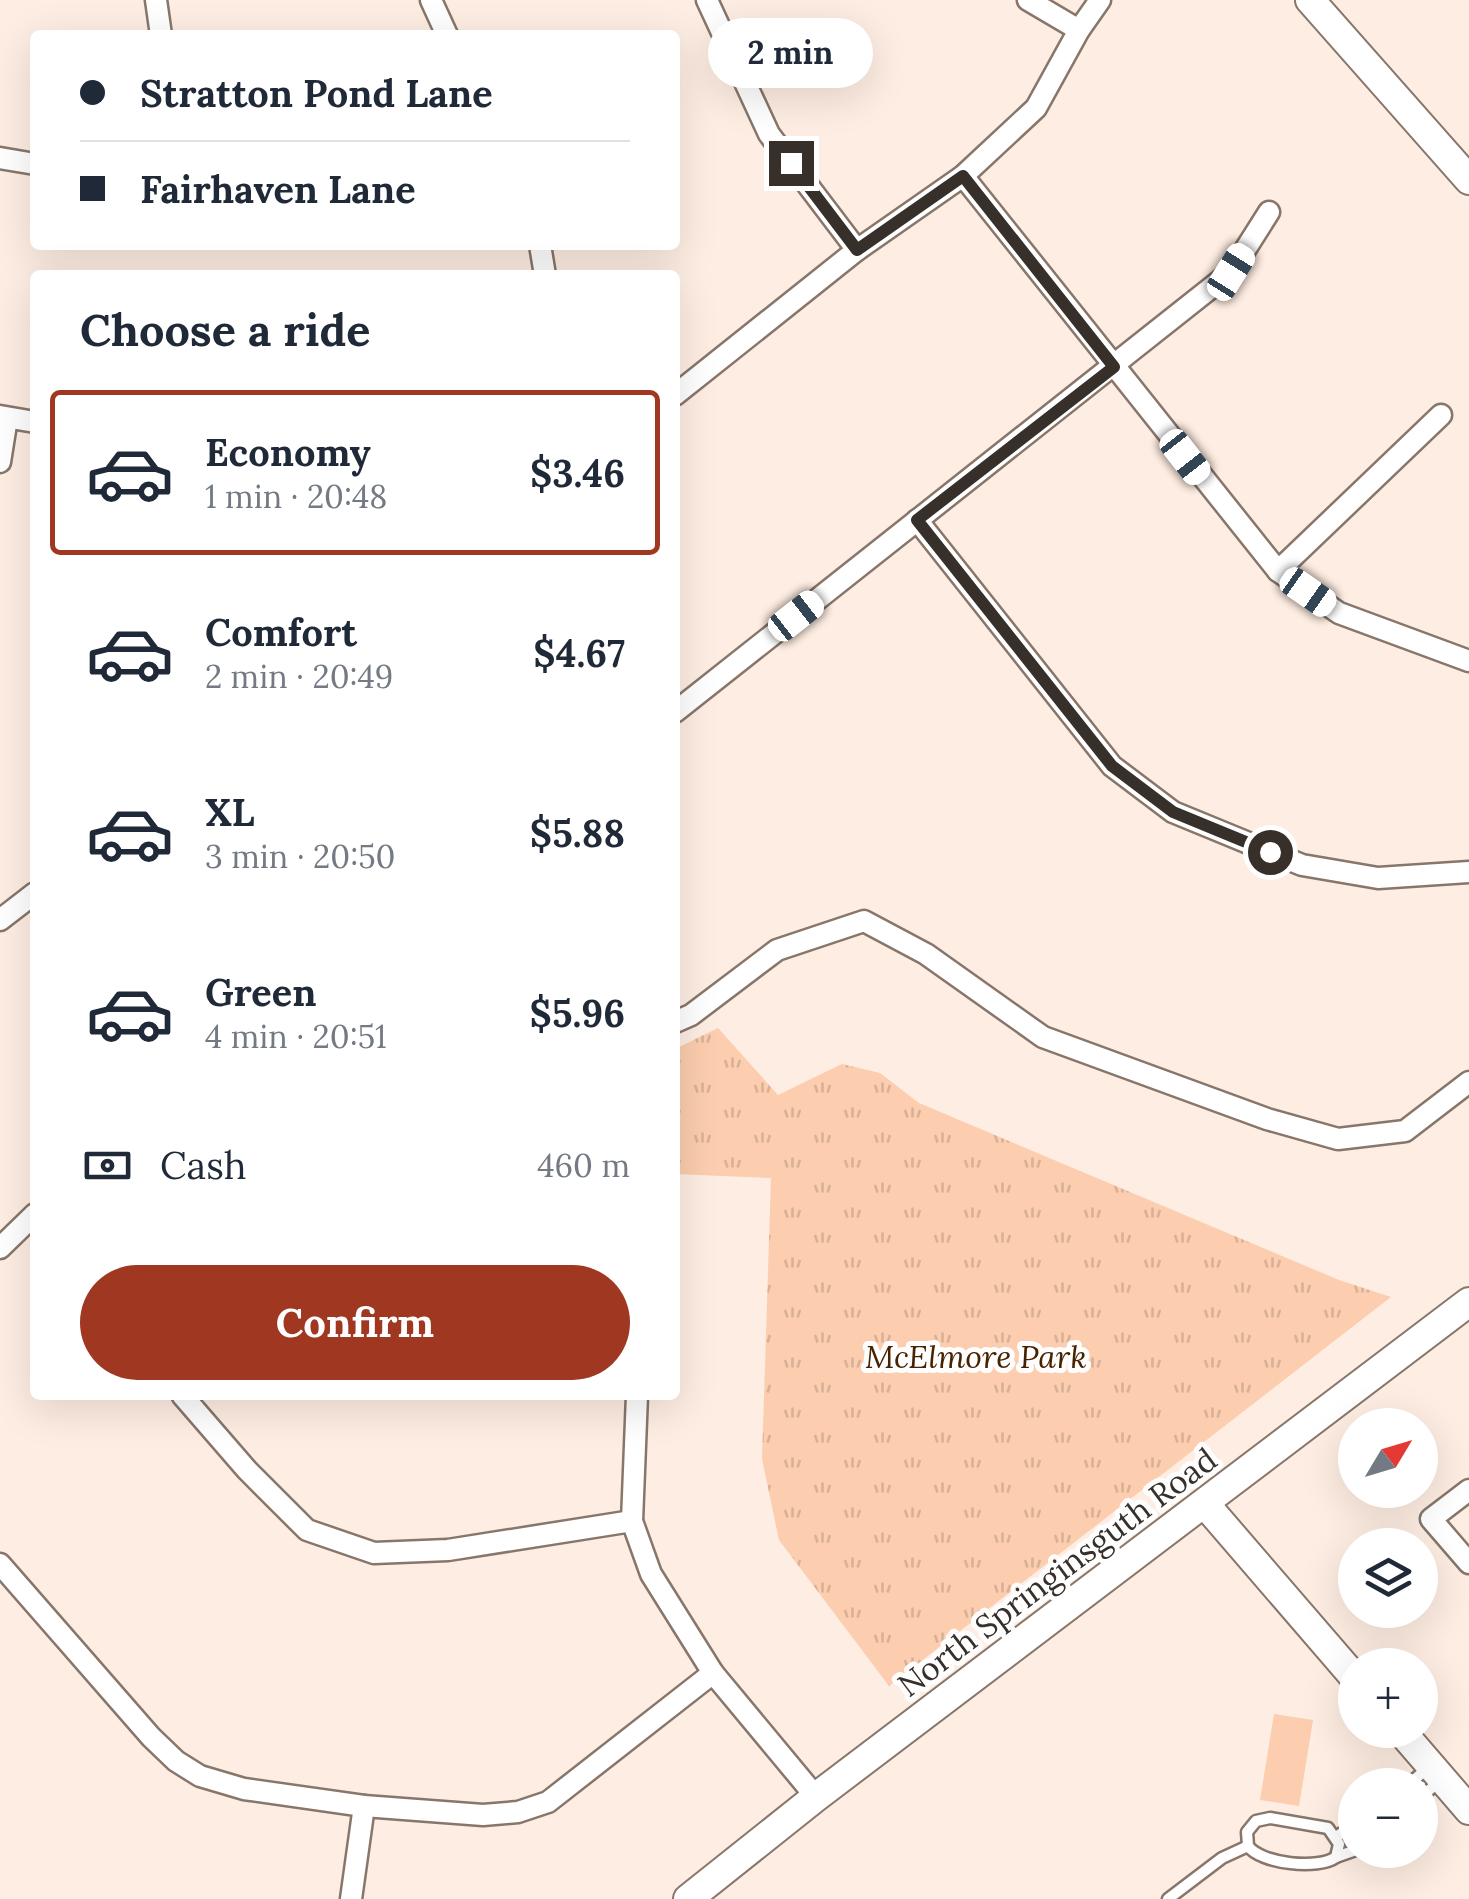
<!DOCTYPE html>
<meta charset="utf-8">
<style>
:root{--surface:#fff;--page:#f2f2f3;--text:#1f2937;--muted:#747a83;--line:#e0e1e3;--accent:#a03720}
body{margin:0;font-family:Lora,serif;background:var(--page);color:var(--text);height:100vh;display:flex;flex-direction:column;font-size:38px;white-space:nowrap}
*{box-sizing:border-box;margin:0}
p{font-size:32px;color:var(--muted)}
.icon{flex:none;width:55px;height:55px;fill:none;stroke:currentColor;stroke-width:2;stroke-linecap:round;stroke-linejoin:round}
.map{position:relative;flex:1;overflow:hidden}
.side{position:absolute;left:30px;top:270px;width:650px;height:1130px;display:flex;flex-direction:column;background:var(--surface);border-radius:10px;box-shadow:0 10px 40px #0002}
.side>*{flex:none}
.guide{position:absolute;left:30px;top:30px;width:650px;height:220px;border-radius:10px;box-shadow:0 10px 40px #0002;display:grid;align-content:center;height:220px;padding:0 50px;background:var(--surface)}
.needle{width:65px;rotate:52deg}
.fabs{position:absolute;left:1338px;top:1408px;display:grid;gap:20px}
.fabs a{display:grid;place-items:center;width:100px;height:100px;border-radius:50%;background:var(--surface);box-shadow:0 10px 40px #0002;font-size:50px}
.end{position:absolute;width:45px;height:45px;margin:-22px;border:12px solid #372f2a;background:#fff;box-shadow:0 0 0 5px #fff}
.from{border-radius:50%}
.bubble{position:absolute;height:70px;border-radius:35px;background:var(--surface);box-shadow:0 10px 40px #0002;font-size:32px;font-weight:800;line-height:70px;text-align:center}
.car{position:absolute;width:30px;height:60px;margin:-30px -15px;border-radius:12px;box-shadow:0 0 8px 2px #0007;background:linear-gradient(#fff 24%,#345 0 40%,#fff 0 76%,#345 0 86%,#fff 0)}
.guide b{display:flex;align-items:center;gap:35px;height:95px;font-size:38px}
.guide b+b{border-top:2px solid var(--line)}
.guide i{width:25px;height:25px;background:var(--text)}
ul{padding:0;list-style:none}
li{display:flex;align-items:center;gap:30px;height:165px;margin:0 20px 15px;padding:0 30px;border:5px solid transparent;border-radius:10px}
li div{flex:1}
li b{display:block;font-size:38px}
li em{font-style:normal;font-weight:800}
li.active{border-color:var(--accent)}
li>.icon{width:90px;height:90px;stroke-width:1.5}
h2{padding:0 50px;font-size:45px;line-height:120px}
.pay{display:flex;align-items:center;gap:25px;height:110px;padding:0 50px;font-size:38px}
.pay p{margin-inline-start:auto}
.action{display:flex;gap:20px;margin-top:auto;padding:20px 50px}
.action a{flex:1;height:115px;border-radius:60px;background:var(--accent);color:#fff;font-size:40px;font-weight:800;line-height:115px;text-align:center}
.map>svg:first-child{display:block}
.park{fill:url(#park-tufts)}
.pitch{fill:#fccdae}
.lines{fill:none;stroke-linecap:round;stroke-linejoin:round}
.lane-casing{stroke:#88766a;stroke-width:15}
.street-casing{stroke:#88766a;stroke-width:25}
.secondary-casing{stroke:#88766a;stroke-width:32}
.lane{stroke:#fff;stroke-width:10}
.street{stroke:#fff;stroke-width:20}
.secondary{stroke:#fff;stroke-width:28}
.route{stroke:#372f2a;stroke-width:12}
.labels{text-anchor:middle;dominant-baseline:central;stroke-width:10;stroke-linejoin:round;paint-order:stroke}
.park-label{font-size:32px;font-style:italic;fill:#472201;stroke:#fefefe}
.street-label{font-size:32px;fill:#372f2a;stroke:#fefefe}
</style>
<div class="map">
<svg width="1469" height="1899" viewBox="0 0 1469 1899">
<defs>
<pattern id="park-tufts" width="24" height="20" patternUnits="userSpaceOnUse" patternTransform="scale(2.5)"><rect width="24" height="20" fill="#fccdae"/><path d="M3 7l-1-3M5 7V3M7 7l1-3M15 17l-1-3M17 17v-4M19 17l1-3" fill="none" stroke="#d9b096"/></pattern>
</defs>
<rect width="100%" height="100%" fill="#feede2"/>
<path class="park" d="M718,1028l60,67 64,-31 38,9 39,30 420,177 52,17 -502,389 -110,-146 -17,-81 9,-281 -96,-4v-125z"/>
<path class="pitch" d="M1274,1714l39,6 -14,86 -39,-6z"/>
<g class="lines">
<defs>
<g id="lane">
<path d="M1408,1785l22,-19"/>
<path d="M1420,1798l22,-19"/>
<path d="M1270,1818l58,10 11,16 -3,13c-17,13 -75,7 -88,-11l-1,-14 9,-11z"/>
<path d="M1337,1836l18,-11"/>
<path d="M1336,1857l20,-7"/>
<path d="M1168,1899l54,-41 26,-12"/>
</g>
<g id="street">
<path d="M156,0l5,35"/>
<path d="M431,0l16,35"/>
<path d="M707,0l62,134 88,116"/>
<path d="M1028,0l51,30"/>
<path d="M0,158l35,6"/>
<path d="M963,176l315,395 61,42 130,48"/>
<path d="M540,245l5,30"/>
<path d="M675,395l182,-145 106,-74 73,-68 43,-78 21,-30"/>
<path d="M0,416l35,6"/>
<path d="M0,462l7,-44"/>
<path d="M917,520l195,246 61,46 129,53 76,13 91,-6"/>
<path d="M1278,571l163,-156"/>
<path d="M675,712l556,-440 38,-60"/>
<path d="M0,920l35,-27"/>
<path d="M675,1022l16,-7 86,-65 87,-29 62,33 117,83 224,82 71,20 67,-8 64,-49"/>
<path d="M0,1248l35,-34"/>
<path d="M182,1395l65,75 60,60 67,23 74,-3 184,-29"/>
<path d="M637,1395l-5,126 19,53 62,99 103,124"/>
<path d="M1469,1490l-38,29 38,44"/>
<path d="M0,1564l151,173 25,24 24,15 44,13 120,17 119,9 35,-3 30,-10 165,-129"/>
<path d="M351,1899l13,-93"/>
</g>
<g id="secondary">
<path d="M1310,0l159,180"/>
<path d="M1205,1504l150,174"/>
<path d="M1400,1730l69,80"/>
<path d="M688,1899l128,-102 653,-495"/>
</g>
</defs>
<use href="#lane" class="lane-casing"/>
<use href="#street" class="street-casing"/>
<use href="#secondary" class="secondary-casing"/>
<use href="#lane" class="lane"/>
<use href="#street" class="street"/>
<use href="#secondary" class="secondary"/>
</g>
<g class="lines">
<path class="route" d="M791,163l66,87 106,-74 151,191 -197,153 195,246 61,46 97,40"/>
</g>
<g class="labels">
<g class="park-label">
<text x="976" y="1356">McElmore Park</text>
</g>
<g class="street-label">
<text transform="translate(1057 1572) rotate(-37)">North Springinsguth Road</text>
</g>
</g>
</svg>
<div class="fabs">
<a><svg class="needle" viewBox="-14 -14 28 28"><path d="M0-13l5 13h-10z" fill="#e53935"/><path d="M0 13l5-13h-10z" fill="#747a83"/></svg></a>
<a><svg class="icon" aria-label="layers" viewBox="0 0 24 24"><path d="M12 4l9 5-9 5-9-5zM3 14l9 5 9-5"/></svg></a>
<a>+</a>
<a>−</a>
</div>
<i class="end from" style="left:1270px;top:852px"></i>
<i class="end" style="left:791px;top:163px"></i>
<div class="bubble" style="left:708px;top:18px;width:165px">2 min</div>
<i class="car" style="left:1231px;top:272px;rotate:32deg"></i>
<i class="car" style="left:1185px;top:457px;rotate:142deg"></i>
<i class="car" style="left:1308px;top:592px;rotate:125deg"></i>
<i class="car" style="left:796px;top:616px;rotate:52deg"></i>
<div class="guide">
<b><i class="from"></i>Stratton Pond Lane</b>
<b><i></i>Fairhaven Lane</b>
</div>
<section class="side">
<h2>Choose a ride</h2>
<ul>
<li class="active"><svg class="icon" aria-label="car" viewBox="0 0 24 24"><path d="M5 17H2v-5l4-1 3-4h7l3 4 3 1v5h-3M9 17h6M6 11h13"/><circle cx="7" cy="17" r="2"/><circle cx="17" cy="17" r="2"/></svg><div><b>Economy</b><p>1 min · 20:48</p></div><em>$3.46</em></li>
<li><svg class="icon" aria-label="car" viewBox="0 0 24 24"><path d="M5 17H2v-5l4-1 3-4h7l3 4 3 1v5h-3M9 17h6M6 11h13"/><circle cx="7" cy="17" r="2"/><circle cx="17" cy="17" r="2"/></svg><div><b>Comfort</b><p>2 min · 20:49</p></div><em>$4.67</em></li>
<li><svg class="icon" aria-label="car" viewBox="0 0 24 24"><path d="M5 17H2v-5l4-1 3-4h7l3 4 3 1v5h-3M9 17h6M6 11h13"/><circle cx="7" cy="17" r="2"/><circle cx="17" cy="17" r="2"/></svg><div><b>XL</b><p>3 min · 20:50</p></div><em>$5.88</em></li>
<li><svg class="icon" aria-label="car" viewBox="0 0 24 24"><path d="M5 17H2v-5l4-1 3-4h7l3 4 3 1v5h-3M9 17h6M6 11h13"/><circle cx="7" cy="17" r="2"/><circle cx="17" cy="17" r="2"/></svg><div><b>Green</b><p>4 min · 20:51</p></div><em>$5.96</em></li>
</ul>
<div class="pay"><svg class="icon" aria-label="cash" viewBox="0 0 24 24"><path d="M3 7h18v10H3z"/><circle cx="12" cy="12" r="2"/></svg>Cash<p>460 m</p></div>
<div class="action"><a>Confirm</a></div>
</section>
</div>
